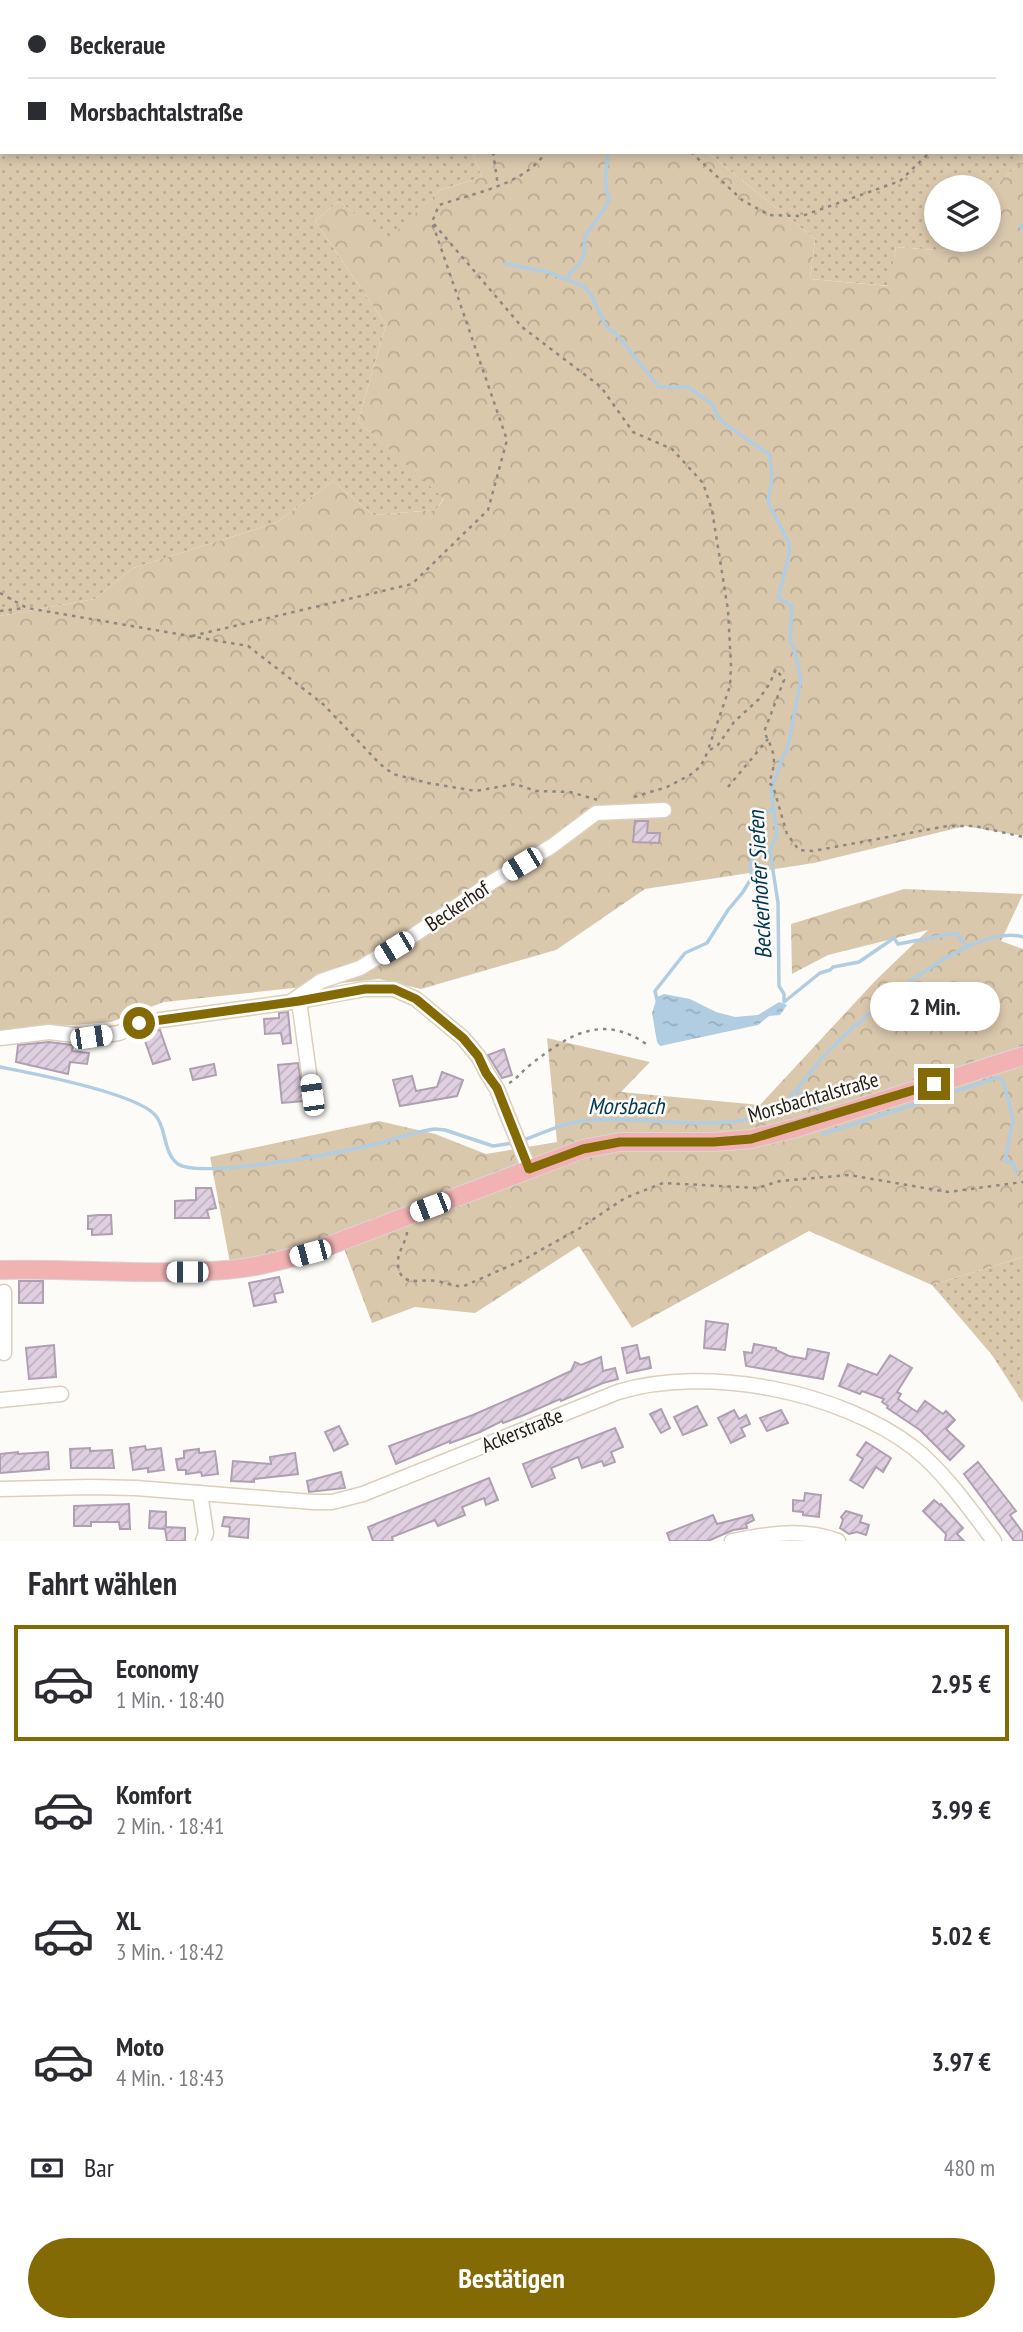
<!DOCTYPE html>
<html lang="de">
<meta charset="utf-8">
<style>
:root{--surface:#fff;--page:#f7f7f7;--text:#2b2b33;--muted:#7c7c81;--line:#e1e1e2;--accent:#846a04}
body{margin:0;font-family:"PT Sans Narrow",sans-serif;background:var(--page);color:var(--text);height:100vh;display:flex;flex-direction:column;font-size:26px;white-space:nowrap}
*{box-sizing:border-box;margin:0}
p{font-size:23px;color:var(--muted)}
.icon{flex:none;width:38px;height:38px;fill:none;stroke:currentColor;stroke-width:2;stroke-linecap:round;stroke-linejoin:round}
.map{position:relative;height:1541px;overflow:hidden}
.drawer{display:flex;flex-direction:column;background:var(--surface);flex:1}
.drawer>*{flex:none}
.hud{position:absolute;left:0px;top:0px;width:1024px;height:154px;box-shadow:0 4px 10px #0003;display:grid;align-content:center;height:154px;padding:0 28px;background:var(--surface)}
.tools{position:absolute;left:924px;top:175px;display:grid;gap:14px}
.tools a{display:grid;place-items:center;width:77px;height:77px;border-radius:50%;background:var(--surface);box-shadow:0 4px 10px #0003;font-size:35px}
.end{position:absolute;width:32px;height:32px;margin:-16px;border:9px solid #846a04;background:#fff;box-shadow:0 0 0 4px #fff}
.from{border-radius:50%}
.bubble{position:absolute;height:49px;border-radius:24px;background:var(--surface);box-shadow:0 4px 10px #0003;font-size:23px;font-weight:800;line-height:49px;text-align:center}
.car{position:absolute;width:21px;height:42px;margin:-21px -10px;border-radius:9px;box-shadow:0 0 5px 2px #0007;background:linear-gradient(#fff 24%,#345 0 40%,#fff 0 76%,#345 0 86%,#fff 0)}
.hud b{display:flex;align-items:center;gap:24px;height:66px;font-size:26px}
.hud b+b{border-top:2px solid var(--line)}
.hud i{width:18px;height:18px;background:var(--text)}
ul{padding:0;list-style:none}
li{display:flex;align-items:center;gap:21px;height:116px;margin:0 14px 10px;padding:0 14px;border:4px solid transparent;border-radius:0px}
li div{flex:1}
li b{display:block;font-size:26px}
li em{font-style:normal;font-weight:800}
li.current{border-color:var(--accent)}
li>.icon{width:63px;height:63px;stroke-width:1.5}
h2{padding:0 28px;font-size:32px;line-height:84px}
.pay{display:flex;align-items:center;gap:18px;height:77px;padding:0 28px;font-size:26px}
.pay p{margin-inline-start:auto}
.action{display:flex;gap:14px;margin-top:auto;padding:14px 28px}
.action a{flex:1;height:80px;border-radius:42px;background:var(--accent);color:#fff;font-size:28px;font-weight:800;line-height:80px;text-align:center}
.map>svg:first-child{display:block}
.grass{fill:url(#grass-dots)}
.forest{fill:url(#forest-crowns)}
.water{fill:url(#water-ripples)}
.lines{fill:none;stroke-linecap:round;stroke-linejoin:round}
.stream{stroke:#b0cde1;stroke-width:3.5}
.building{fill:url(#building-hatch);stroke:#afa0b1;stroke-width:2}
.minor-casing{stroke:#dccfbc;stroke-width:17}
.major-casing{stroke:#d7d6d5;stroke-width:20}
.path{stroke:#8c8882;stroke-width:2.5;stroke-dasharray:3.5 5;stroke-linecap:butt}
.minor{stroke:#fff;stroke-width:14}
.major{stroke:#f2b2b3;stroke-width:18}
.route{stroke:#846a04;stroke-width:9}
.labels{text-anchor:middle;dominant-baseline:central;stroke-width:5;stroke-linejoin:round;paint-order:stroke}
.street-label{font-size:21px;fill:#211c15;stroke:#fdfbf7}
.water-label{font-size:23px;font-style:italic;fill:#003753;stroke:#fdfbf7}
</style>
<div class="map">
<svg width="1023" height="1541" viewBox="0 0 1023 1541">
<defs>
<pattern id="grass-dots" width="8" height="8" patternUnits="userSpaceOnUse" patternTransform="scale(1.75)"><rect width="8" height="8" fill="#dac8ad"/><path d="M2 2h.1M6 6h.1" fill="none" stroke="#bbab94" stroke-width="1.8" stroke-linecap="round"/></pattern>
<pattern id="forest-crowns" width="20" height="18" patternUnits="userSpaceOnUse" patternTransform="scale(1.75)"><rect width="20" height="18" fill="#dac8ad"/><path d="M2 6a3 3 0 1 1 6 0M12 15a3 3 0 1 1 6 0" fill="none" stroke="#bbab94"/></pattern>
<pattern id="water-ripples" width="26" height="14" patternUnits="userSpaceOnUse" patternTransform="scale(1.75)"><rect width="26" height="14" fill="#b0cde1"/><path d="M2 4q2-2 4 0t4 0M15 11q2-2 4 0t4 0" fill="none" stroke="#97afc0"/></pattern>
<pattern id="building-hatch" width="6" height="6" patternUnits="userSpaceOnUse" patternTransform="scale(1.75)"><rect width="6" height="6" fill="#dfcfe1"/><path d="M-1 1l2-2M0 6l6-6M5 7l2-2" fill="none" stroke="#bfb1c0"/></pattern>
</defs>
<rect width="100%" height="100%" fill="#fdfbf7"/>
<g class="grass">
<path d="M0,0l140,2h-138v150h470l10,25 -42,13 -53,51 -48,-40 -24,20 71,104 -28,96 86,77 -8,12 -63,5 -40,-34 -57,42 -143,45 -38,31 -95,17z"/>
<path d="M167,0h365l-367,2z"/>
<path d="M1022,83l1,78 -34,31v-5h-53v53h53v-9l4,14 -29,7 -68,-5 -6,39 -80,-7 5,-40 -108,-87h315z"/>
<path d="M1023,1257v146l-31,-48 -60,-70z"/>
</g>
<g class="forest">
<path d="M472,152h235l108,87 -5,40 79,7 7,-39 68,5 28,-7 -3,-14v-39l34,-31v675l-58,-10 -151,37 -169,26 -89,61 -135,39 -42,-10 -215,23 -53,20 -111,9v-415l95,-17 38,-31 143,-45 57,-42 40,34 63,-5 8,-11 -86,-78 28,-96 -71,-104 24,-20 48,39 53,-50 42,-13z"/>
<path d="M904,889l119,5 -22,47 22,8v308l-91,28 -123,-54 -177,97 -53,-82 -104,67 -60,-6 -43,16 -33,-88 -32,14 -77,14 -20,-106 169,-36 56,13 51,20 71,-12 -10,-104 103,24 -29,30 139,13 115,-124 53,-51 -100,25 -36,19 -1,-50z"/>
</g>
<path class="water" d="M664,994l26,5 26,13 19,5 23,-2 21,-13 8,3 -7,10 -11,1 -11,9 -98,21 -3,-4 -5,-29 5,-16z"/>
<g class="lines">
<g class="stream">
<path d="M1019,225l4,3"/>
<path d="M506,264l42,8 35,14 8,8 15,32 11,9 42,52h29l25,18 5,12 11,10 41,28 2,25 -4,22 21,41v12l-11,43 14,8 -2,36 4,7 7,30 -13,68 -5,9 -12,35 6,43 -7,17 8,52 1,83 5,8v8l36,-29 10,-3 3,-3 26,-5 35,-24 4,6 59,-11 10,14"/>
<path d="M567,279l2,-5 10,-9 5,-9 1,-20 20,-28 4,-9 -4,-16 3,-31"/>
<path d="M657,1000l-2,-9 30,-38 22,-10 21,-33 15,-18 9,-15 -2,-11 12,-33 -1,-16 12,-9"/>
<path d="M0,1067c31,6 138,26 156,49 11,14 7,37 22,48 24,15 158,-11 190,-18 22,-5 44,-14 67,-17l10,1 48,16 21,-3"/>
<path d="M796,1090l24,17"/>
<path d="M823,1134l173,-56 7,2 10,40 -8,41 8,2 4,10"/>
<path d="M522,1141c22,-9 46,-20 71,-21 53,-3 105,9 158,-1 6,-1 15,-2 21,-5 16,-9 36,-41 49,-55 35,-38 149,-138 202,-122"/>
</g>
</g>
<g class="building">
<path d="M635,821h13l-1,12h13l-1,10 -26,-1z"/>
<path d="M288,1012l3,31 -8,1 -2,-11 -16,1 -1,-15 15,-1v-5z"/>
<path d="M160,1030l10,29 -17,5 -11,-32z"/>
<path d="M49,1042l24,3 -1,6 17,2 -2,11 -17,-2 -2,12 -52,-12 2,-17z"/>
<path d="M504,1049l8,26 -10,3 -14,-23z"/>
<path d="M298,1063l6,38 -22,2 -4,-38z"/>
<path d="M214,1064l2,11 -23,5 -3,-11z"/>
<path d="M442,1072l21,8 -6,16 -57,10 -7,-26 19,-4 4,15 21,-4z"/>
<path d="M196,1188h15l5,20 -9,2 2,8h-34v-17l21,-1z"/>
<path d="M99,1215h12l1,19 -20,1v-6h-4v-13z"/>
<path d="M279,1277l4,15 -9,2 2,8 -22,4 -5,-23z"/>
<rect x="19" y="1281" width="24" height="22"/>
<path d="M706,1321l22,3 -3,26 -21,-2z"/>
<path d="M754,1344l22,4v2l13,6 17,3 2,-10 21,4 -6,26 -77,-13 -2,-14 8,1z"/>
<path d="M54,1345l2,32 -27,2 -3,-31z"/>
<path d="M637,1345l3,14 9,-2 2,11 -24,5 -5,-25z"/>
<path d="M890,1355l22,13 -15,24 4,2 -3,5 19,13 8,-11 18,13 3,-3 9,9 -9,9 18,17 -14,14 -30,-30 -33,-22 1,-2 -6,-4 2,-3 -22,-8 -2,3 -21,-8 9,-22 29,11z"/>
<path d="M601,1357l2,14 12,-3 3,11 -15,4 -42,18 -1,-2 -36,16 -21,8 -1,-2 -22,11 -30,11v-2l-54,23 -7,-18 84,-31 57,-25 41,-19 4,-9 6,3z"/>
<path d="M697,1406l10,19 -24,10 -9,-18z"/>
<path d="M661,1409l9,19 -9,5 -11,-19z"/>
<path d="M734,1410l5,9 7,-4 4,9 -9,4 4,8 -14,7 -13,-25z"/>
<path d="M781,1410l7,13 -21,8 -7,-13z"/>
<path d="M339,1426l9,18 -14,7 -9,-19z"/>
<path d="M615,1428l8,19 -12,5 4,10 -11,4 -2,-5 -20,7 -4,-11 -27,11 4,10 -23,9 -9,-23z"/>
<path d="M866,1442l25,16 -8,14 -7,-5 -13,21 -13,-8 13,-21 -6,-4z"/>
<path d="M145,1446l1,4 15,-2 3,22 -16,2v-4l-15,2 -3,-22z"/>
<path d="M90,1448v3l22,-1 2,18h-43l-1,-19z"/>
<path d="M199,1449v4l16,-2 3,23 -16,2 -1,-4 -15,2v-4h-8l-2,-11 8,-1v-7z"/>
<path d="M18,1452v2l30,-2 1,17 -49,4v-19z"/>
<path d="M295,1453l3,21 -44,5v3l-23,-1 2,-20 38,3 -1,-7z"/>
<path d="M978,1462l38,49 -6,4 13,18v8h-9l-50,-67z"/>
<path d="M341,1472l4,16 -36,4 -2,-11z"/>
<path d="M489,1478l9,22 -12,5 -2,-7 -22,9 3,8 -27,11 -3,-6 -43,17 1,4h-20l-5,-14z"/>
<path d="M805,1493l16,2 -2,22 -16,-2v-3l-10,-1v-11l11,1z"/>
<path d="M934,1500l6,5 1,-1 22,24 -6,6 7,7h-19l1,-7 -23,-23z"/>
<path d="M129,1504l1,25h-10l-1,-7h-28v4h-17v-20z"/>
<path d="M150,1511l16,1v15l19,1v13h-18l-2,-12 -16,-1z"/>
<path d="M846,1511l16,5 -2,6 9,3 -3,10 -9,-3 -8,2 -9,-6 3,-8 -2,-3z"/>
<path d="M713,1515l4,9 35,-9 2,5 -8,4 1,4 -14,2 -25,11h-38l-3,-8z"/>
<path d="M224,1517l25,2 -1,19 -19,-2 1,-9 -8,-1z"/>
</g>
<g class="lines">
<defs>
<g id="minor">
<path d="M952,0h24"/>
<path d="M292,1001l29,-20 39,-13 51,-31 81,-55 60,-36 44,-33 68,-3"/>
<path d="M299,1001l13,94"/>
<path d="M0,1038l49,-6 42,5 28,-4 20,-10 160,-22 66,-12h29l22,10 47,39 15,18 9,17 10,16 32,80"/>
<path d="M4,1353v-61"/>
<path d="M0,1400l61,-6"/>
<path d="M0,1489l91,-2 45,1 177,14h19l31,-8 255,-102c89,-27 222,-1 296,56 31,25 56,61 80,93"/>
<path d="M200,1493l6,40 -3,8"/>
<path d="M732,1541c36,-7 71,-13 106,0"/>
</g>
<path id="major" d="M0,1270c75,-2 151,6 226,0 28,-2 56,-10 84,-17l273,-104 37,-7h94l37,-3 45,-11 227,-72"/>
</defs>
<use href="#minor" class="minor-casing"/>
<use href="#major" class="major-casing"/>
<g class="path">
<path d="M426,0l2,2"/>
<path d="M1022,45l1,-2"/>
<path d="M493,152l5,34"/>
<path d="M691,152l51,48 27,15 33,1 98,-35 30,-29"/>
<path d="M434,224l88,103 79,60 32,45 39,17 31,34 9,27 16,100 3,56 -1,20 -22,64"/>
<path d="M0,593l27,15 221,38 75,58 57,60 13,10 35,9 48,8 39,-7 21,7 34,1 28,8"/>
<path d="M0,611l25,-3"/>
<path d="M192,636l220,-52 76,-74 19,-70 -75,-218 7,-17c35,-12 85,-20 107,-53"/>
<path d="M728,787l40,-48"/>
<path d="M634,797l33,-10 23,-12 11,-9 7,-15 10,-6 16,-23 25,-23 11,-16 6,-14 8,11 -20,52c11,21 13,28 5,51l4,3 14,48 12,16 14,1 134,-25h28l48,11"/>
<path d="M509,1083c8,-4 13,-12 21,-18 38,-30 73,-53 119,-19"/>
<path d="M407,1232c-1,11 -10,20 -9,32 2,25 23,14 39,17 10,2 17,6 27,5l61,-27 55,-31 45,-30 38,-15 94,5 23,-7 69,-6 99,17 75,-10"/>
</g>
<use href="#minor" class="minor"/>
<use href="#major" class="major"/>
</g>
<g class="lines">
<path class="route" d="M139,1023l160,-22 66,-12h29l22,10 47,39 15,18 8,17 11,15 32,81 54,-20 37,-7h94l37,-3 183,-55"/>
</g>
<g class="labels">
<g class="street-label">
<text transform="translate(457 906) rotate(-34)">Beckerhof</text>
<text transform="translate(813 1097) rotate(-16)">Morsbachtalstraße</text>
<text transform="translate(522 1430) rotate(-22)">Ackerstraße</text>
</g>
<g class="water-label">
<text transform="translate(759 885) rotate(-93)">Beckerhofer Siefen</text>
<text x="626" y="1105">Morsbach</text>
</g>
</g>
</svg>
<div class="tools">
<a><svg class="icon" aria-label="layers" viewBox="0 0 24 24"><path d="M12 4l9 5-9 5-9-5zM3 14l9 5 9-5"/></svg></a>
</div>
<i class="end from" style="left:139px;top:1023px"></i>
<i class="end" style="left:934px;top:1084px"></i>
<div class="bubble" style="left:870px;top:982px;width:130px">2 Min.</div>
<i class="car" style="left:522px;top:864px;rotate:239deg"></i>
<i class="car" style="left:394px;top:948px;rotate:239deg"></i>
<i class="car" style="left:91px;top:1037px;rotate:82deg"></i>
<i class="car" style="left:312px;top:1095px;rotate:352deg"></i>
<i class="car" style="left:430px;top:1207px;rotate:249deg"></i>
<i class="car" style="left:310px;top:1253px;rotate:255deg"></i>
<i class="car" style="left:187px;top:1272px;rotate:270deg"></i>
<div class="hud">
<b><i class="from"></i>Beckeraue</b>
<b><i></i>Morsbachtalstraße</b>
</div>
</div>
<section class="drawer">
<h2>Fahrt wählen</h2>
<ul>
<li class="current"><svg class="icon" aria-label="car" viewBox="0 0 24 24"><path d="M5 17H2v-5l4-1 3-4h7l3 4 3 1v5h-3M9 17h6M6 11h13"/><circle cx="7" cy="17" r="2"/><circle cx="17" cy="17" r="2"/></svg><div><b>Economy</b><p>1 Min. · 18:40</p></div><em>2.95 €</em></li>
<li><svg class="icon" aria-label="car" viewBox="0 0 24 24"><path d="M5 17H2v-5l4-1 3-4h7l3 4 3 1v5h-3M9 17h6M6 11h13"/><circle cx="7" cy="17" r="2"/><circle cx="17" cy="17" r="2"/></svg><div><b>Komfort</b><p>2 Min. · 18:41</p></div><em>3.99 €</em></li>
<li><svg class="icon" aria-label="car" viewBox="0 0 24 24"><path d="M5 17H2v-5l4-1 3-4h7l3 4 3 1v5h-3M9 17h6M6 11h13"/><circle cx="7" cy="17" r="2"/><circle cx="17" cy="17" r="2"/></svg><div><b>XL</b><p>3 Min. · 18:42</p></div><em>5.02 €</em></li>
<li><svg class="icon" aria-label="car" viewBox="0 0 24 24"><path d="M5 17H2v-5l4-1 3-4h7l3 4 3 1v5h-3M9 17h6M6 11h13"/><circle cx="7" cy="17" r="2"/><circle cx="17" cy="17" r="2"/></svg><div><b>Moto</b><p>4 Min. · 18:43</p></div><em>3.97 €</em></li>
</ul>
<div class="pay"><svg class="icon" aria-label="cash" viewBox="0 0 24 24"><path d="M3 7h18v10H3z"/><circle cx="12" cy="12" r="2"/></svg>Bar<p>480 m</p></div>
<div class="action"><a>Bestätigen</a></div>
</section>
